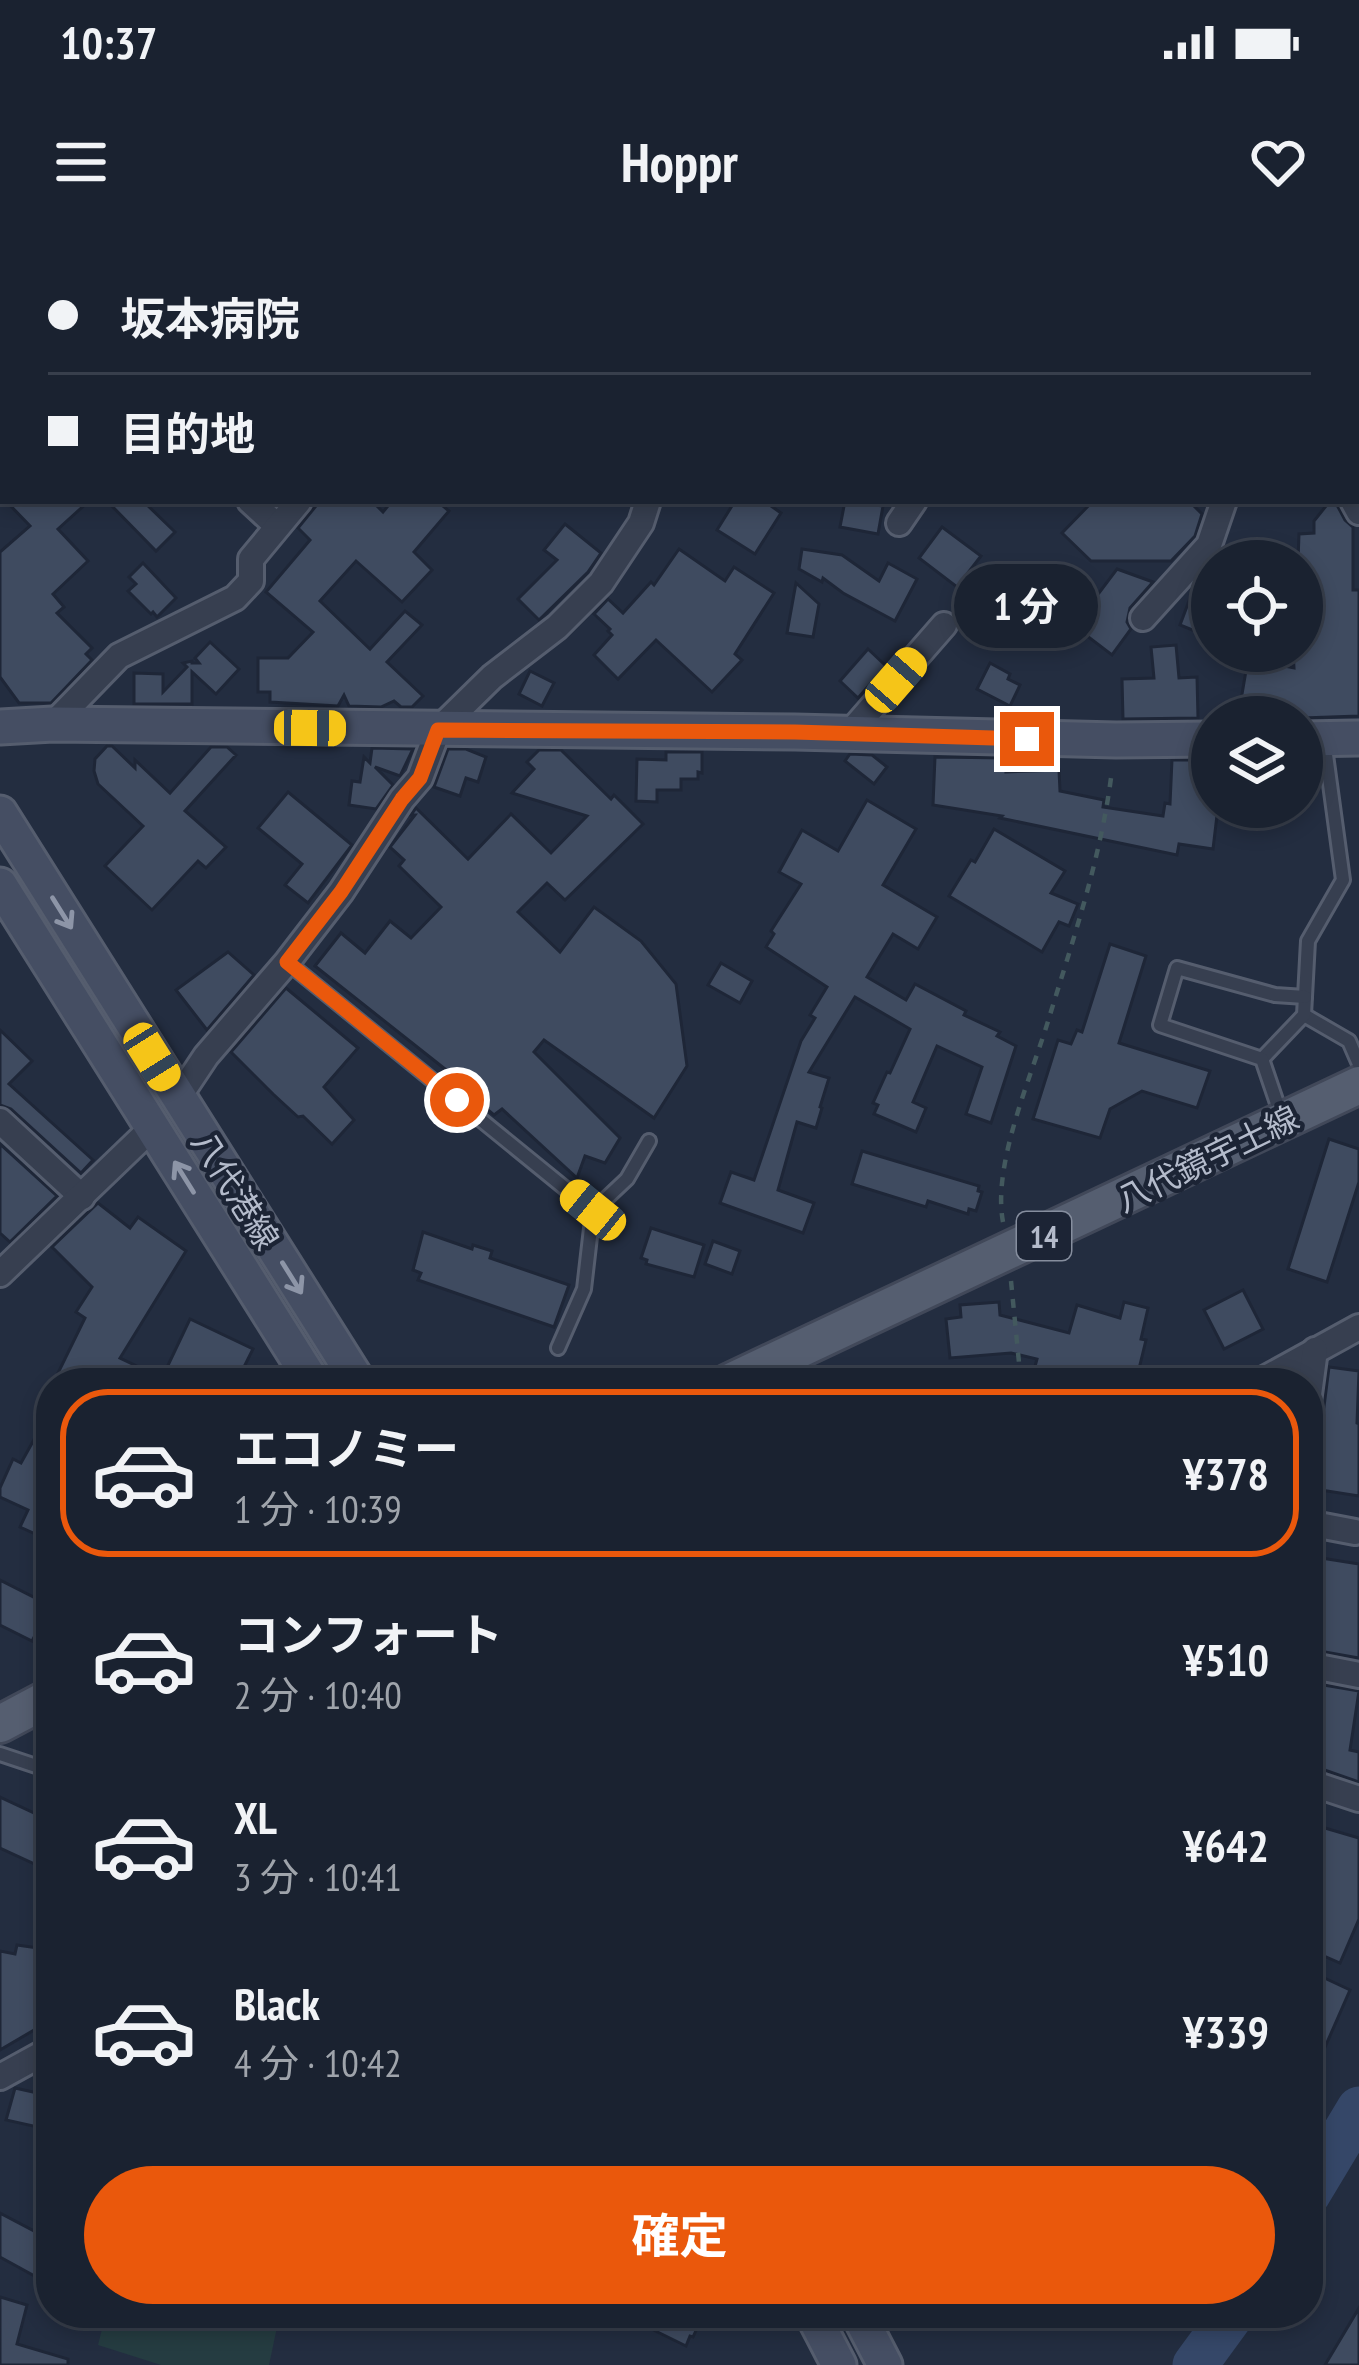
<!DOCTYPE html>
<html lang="ja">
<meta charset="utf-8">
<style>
:root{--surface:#1a2230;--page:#272f3c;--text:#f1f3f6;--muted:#9fa4ab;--line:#383f4c;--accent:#ea580c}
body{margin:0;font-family:"PT Sans Narrow","Noto Sans JP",sans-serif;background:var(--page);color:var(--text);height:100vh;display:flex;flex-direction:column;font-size:45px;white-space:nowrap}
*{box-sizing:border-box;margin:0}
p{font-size:39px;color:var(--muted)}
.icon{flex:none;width:66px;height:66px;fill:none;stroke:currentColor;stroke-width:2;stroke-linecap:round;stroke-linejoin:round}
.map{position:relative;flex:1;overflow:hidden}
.details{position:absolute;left:36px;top:1128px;width:1287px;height:960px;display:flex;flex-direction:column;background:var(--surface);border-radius:48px;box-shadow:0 6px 18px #0003,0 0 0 3px var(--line)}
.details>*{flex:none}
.banner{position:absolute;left:0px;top:0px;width:1359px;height:264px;box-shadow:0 6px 18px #0003,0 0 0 3px var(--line);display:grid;align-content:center;height:264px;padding:0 48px;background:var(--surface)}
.tools{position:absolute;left:1191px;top:300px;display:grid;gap:24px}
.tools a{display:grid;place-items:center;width:132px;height:132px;border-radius:50%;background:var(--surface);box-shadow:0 6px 18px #0003,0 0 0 3px var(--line);font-size:60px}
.end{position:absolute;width:54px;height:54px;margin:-27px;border:15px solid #ea580c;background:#fff;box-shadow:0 0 0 6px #fff}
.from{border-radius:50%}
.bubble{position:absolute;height:84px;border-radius:42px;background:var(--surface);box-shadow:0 6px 18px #0003,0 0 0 3px var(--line);font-size:39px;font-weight:700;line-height:84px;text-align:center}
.car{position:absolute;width:36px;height:72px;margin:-36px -18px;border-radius:15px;box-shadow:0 0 9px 3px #0007;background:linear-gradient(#f5c518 24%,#345 0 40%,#f5c518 0 76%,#345 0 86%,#f5c518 0)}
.banner b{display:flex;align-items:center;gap:42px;height:114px;font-size:45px}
.banner b+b{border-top:3px solid var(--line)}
.banner i{width:30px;height:30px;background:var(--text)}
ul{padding:21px 0 0;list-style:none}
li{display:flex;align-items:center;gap:36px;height:168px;margin:0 24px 18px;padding:0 24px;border:6px solid transparent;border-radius:48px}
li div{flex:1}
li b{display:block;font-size:45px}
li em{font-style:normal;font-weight:700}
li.selected{border-color:var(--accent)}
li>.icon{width:108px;height:108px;stroke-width:1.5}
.button{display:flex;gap:24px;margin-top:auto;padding:24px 48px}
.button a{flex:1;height:138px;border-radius:72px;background:var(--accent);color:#fff;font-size:48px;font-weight:700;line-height:138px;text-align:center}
.status{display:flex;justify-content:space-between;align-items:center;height:84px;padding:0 60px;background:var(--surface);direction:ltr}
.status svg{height:33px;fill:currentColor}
header{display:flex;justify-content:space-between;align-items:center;height:156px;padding:0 48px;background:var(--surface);font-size:54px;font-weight:700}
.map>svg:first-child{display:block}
.green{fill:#253c41}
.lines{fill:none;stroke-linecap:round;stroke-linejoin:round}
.river{stroke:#354768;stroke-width:45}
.building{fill:#3f4b60;stroke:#1e2637;stroke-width:3}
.lane-casing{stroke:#555d6e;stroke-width:18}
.street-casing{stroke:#555d6e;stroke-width:30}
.secondary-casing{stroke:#555d6e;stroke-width:39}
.primary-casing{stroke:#414859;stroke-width:42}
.path{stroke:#43595e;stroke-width:4.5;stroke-dasharray:9 9;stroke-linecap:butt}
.lane{stroke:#373f50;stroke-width:12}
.street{stroke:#373f50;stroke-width:24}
.secondary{stroke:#454e63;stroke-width:33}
.primary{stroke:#555e70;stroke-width:36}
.oneway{stroke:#8d95a7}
.route{stroke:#ea580c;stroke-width:15}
.labels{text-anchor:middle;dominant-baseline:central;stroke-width:9;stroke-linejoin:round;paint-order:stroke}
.shield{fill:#1c2435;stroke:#868e9e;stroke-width:3}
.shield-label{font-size:30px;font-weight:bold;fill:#b4bbcb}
.street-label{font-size:33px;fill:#b4bbcb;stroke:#1c2435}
</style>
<div class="status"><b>10:37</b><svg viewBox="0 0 49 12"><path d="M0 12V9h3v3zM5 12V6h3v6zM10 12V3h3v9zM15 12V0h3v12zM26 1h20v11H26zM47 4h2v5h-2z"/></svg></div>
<header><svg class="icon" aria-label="menu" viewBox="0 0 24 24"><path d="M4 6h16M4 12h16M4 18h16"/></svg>Hoppr<svg class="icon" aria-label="heart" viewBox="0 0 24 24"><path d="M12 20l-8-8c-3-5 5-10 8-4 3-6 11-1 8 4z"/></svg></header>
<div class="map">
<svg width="1359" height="2125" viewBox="0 0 1359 2125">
<rect width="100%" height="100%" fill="#232d40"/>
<path class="green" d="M106,2073h174l-11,52h-108l-63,-20z"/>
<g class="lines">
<g class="river">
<path d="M1308,1954l51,-85"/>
<path d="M1195,2125l38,-52"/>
</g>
</g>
<g class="building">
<path d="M6,261h83l-31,28 30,32 -35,33 11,13 -7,6 35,35 -6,6 6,6 -41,43h-32l-19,-26v-125l30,-26z"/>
<path d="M107,261h36l32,31 -19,19z"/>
<path d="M320,261h52l11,11 9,-11h45l12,10 -35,41 18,18 -30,32 -46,-41 -36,40 50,48 35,-38 17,14 -35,37 36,34 -11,11h-11l-7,-6 -13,6 -32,-1 -5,-11 -6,11 -68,-4v-10h-12v-34h30l25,-26 -47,-40 44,-52 -12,-12z"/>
<path d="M735,261h29l17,12 -26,41 -38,-24z"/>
<path d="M845,261l38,5 -5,28 -38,-7z"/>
<path d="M1093,261h96l13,13 -7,22 -24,25h-80l-29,-28z"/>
<path d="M1330,261l7,4 8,15 8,7v63h6v126l-57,2 -4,-1 -1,-6 -56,-11 7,-41 46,9 -1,-17h9v-90h-4l1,-27 15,-1v-12z"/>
<path d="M565,284l36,29 -13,19 -49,48 -21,-21 39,-39 -13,-10z"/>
<path d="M942,287l39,29 -24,31 -38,-29z"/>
<path d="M679,309l46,32 9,-14 40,26 -39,61 7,6 -30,32 -56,-52 -38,39 -24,-24 18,-20 -4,-4 2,-2 -16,-15 14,-15 15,14 28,-31 3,3z"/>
<path d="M802,309l40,6 37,26 9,-18 29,16 -22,42 -52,-28 -20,-15 -1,4 -23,-13z"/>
<path d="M143,323l33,35 -19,19 -4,-5 -2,2 -23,-23 8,-7 -7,-7z"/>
<path d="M1117,329l36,13 -23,26 -3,14 4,7 -19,26 -38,-29z"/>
<path d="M796,343l23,21 -6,33 -26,-4z"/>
<path d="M1192,353l20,19v26l-32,-13z"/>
<path d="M210,402l29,27 -23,25 -24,-22v32h-58v-31l29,1v18l24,-25 -4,-4 9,-2v2h7l-4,-5z"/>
<path d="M1176,405l3,33 18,-1 1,41 -75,1 -1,-40 32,-1 -3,-31z"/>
<path d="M868,409l18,17 -28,32 -18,-17z"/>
<path d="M990,423l20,11 -2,5 12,6 -10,21 -33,-17z"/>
<path d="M530,431l24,12 -12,23 -23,-12z"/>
<path d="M107,506h5l23,22v-8l35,33 41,-46h16l9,8 -51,56 41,36 -20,21 -8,-7 -46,49 -47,-44 38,-40 -45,-42 -4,-13 1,-12z"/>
<path d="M372,508l41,1 -13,27 -25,-9 18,18 -17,24 -27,-4 3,-24 8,1 4,-25 6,6z"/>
<path d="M448,509h18l20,8 -8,25 -12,-4 -6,18 -26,-9z"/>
<path d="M539,510h22l50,49 3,-4 29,29 -78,76 -18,-17 -29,29 42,40 34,-45 47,34 35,43 11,82 -33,52 -110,-78 -10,12 86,86 -15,25 -20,-7 -8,22 -75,-69 -8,6 -47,-39 3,-3 -135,-107 26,-33 24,20 25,-32 21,17 30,-31 -42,-41 5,-6 -14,-13 25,-32h-4l5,-7 52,51 43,-45 40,39 36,-37 -75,-23 22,-24 -7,-7z"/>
<path d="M666,512h36v21l-4,-1v7h-17v11h-24v12l-21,-1 1,-42 29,1z"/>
<path d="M850,514l22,1 15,12 -13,17 -29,-23z"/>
<path d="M935,517l72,1 -1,14 53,-2 1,21 44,9 -1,7 60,9 2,-13 5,1 2,-44h40v47h6l-5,42 -34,-5 -2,11 -177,-37 2,-2 -69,-11z"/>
<path d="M288,552l64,53 -44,58 -23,-18 17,-21 -44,-36z"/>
<path d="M867,560l49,29 -33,56 54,32 -19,32 -25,-15 -26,43 39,23 9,-16 51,27 -2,4 36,17 -3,4 19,10 -25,77 -25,-9 16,-47 -45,-21 -24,56 13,6 -10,24 -42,-18 4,-9 -5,-2 14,-31 3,1 20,-44 -55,-32 -46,75 20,6 -9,29 2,1 -6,20 -19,-6 -19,68 36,13 -11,30 -83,-30 11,-31 23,8 47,-139 14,-23 -5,-3 17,-28 -61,-40 8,-13 -3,-3 30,-47 -22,-12 23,-42 36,21z"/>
<path d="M994,589l71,42 -14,22 27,11 -9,22 -10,-4 -17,30 -93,-56 22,-36 4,2z"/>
<path d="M1110,704l36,12 -27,87 91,28 -13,37 -55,-17 -32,18 -10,29 -67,-19 25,-79 13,4 6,-14 5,2z"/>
<path d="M228,712l26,23 -47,55 -31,-40z"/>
<path d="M721,723l31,18 -12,22 -32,-18z"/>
<path d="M286,748l72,60 -34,39 30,33 -22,24 -29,-28 -5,1 -25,-23 -42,-42z"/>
<path d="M0,790l32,31 -23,23 84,76 -12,13 -70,-64 -11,-4z"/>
<path d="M1329,899l30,10v33l-32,100 -39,-13z"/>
<path d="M0,904l57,52 -47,46 -10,-9z"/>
<path d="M862,911l117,35 -1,5 4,1 -6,19 -7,-2 -1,5 -40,-13 -2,6 -74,-23z"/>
<path d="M98,963l32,25 8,-11 48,34 -66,107 42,20 28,-59 63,30 -17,34h-157l-21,-10 27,-55 -9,-6 16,-25 -40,-40z"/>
<path d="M651,988l53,17 -10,32 -48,-13 1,-4 -6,-2z"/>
<path d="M423,992l49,17 1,-4 19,6 -2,7 79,27 -15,42 -136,-47 3,-7 -8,-3z"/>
<path d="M713,1001l27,10 -8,23 -27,-10z"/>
<path d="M1243,1050l20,39 -39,20 -20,-39z"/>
<path d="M999,1062l1,13 69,18 8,-28 43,13 4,-16 24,6 -7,31 5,1 -10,41 -18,-5 -2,7h-50l-33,-9 4,-15 -26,-6 -61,5 -4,-39 15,-2 -1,-12z"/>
<path d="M1329,1127l30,4 -2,52 2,1v72l-51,-8 5,-35 5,1z"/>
<path d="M51,1169v132l-31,-14 8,-17 -28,-13v-9l13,-29 8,4z"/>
<path d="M1315,1317l44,7v94l-51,-9v-40z"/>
<path d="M0,1340l51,26 -19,35 -32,-16z"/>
<path d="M1312,1443l47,8 -9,59 9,2v30l-46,-16 9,-35 -14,-3z"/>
<path d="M0,1557l51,24v19l-12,26 -39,-18z"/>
<path d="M1308,1583l51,15v81l-19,44 -32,-14z"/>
<path d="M17,1705l28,4 -10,56 11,18 -46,27v-99l15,3z"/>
<path d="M1318,1735l32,15 -42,96v-88z"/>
<path d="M15,1848l36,8v34l-45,-10z"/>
<path d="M0,1973l51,27v45l-51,-28z"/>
<path d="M0,2057l27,8 -10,39 51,15v6h-68z"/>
<path d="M1359,2068v57h-34z"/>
<path d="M619,2073h85l-11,24 -3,-1 -4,10z"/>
</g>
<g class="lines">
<defs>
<g id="lane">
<path d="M287,722l306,249"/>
<path d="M1304,775l45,26 10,23"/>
<path d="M1262,819l42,-44 4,-74 35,-61 -19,-140"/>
<path d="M1281,875l-19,-56 -102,-34 17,-57 98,27 30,2"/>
<path d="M558,1108l26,-59 9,-78 34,-32 22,-38"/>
<path d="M0,1514l51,17"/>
</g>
<g id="street">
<path d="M593,0l5,3"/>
<path d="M1020,0l4,3"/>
<path d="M1155,0l1,3"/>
<path d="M685,3v-3"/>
<path d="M1356,64l3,-7"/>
<path d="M250,261l26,24"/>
<path d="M1353,261l6,11"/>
<path d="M899,283l15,-22"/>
<path d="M1143,378l66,-73 15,-44"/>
<path d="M53,484l66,-68 116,-58 16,-17v-22l48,-58"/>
<path d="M848,495l96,-110"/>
<path d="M178,858l28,-42 81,-94 54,-70 61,-93 18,-21 18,-48 54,-53 65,-50 44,-44 40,-60 7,-22"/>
<path d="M0,881l82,76"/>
<path d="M0,1034l153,-147"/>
<path d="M1257,1143l102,-56"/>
<path d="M1308,1162l7,-52"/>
<path d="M1308,1283l47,9"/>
<path d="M1308,1425l51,10"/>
<path d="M1308,1542l51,17"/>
<path d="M0,1837l51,-28"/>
</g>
<g id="secondary">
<path d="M0,487l53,-3 742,8 321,8 96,-1"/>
<path d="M1302,499l57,-1"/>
<path d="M0,573l359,570"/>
<path d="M0,645l313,498"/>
<path d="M812,2073l27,52"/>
<path d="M858,2073l27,52"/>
</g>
<g id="primary">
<path d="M728,1143l631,-298"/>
<path d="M0,1484l51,-27"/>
</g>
</defs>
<use href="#lane" class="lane-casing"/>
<use href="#street" class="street-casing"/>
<use href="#secondary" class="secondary-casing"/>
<use href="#primary" class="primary-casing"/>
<g class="path">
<path d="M1003,982c-11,-58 29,-147 46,-204 25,-81 53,-164 63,-248"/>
<path d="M1011,1041l10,102"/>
</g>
<use href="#lane" class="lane"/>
<use href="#street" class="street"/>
<use href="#secondary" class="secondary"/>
<use href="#primary" class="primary"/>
</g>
<defs><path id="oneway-shaft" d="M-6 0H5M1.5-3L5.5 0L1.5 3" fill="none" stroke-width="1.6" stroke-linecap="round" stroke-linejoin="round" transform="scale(3)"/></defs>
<g class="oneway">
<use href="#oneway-shaft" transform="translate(62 673) rotate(58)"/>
<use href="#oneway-shaft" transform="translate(184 937) rotate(-122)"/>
<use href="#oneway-shaft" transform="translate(292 1038) rotate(58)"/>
</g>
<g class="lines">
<path class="route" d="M457,860l-170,-138 54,-70 61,-93 18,-21 18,-48 357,2 232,7"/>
</g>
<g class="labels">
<rect class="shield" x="1017" y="972" width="54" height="48" rx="9"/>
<g class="shield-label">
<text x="1044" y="996">14</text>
</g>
<g class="street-label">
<text transform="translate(1207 918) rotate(-26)">八代鏡宇土線</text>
<text transform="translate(236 950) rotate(58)">八代港線</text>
</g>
</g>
</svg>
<div class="tools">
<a><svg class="icon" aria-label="locate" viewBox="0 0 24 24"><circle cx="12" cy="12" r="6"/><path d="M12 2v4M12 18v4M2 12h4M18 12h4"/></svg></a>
<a><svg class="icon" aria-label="layers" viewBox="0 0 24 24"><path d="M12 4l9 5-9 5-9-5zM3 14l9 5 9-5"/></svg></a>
</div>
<i class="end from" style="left:457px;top:860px"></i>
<i class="end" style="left:1027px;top:499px"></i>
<div class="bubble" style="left:954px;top:324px;width:144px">1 分</div>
<i class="car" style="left:896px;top:440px;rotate:41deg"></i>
<i class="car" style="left:310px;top:488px;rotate:91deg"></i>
<i class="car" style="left:152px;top:817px;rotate:148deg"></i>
<i class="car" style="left:593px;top:970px;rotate:309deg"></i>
<div class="banner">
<b><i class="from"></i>坂本病院</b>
<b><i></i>目的地</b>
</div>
<section class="details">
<ul>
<li class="selected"><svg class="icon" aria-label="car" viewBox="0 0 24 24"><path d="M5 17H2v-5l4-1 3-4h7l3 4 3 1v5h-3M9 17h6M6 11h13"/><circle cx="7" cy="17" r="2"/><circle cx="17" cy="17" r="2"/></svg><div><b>エコノミー</b><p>1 分 · 10:39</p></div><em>¥378</em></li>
<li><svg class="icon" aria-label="car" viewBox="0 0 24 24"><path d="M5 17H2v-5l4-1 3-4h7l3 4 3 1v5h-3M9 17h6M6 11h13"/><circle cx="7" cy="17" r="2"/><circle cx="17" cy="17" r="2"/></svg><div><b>コンフォート</b><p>2 分 · 10:40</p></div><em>¥510</em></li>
<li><svg class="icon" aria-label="car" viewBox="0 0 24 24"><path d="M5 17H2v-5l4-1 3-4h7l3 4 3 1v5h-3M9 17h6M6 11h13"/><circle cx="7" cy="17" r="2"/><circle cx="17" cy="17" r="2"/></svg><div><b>XL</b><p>3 分 · 10:41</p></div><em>¥642</em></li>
<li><svg class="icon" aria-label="car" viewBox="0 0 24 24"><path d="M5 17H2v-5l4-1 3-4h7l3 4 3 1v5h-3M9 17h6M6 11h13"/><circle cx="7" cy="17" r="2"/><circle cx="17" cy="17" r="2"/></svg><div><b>Black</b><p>4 分 · 10:42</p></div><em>¥339</em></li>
</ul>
<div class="button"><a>確定</a></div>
</section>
</div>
